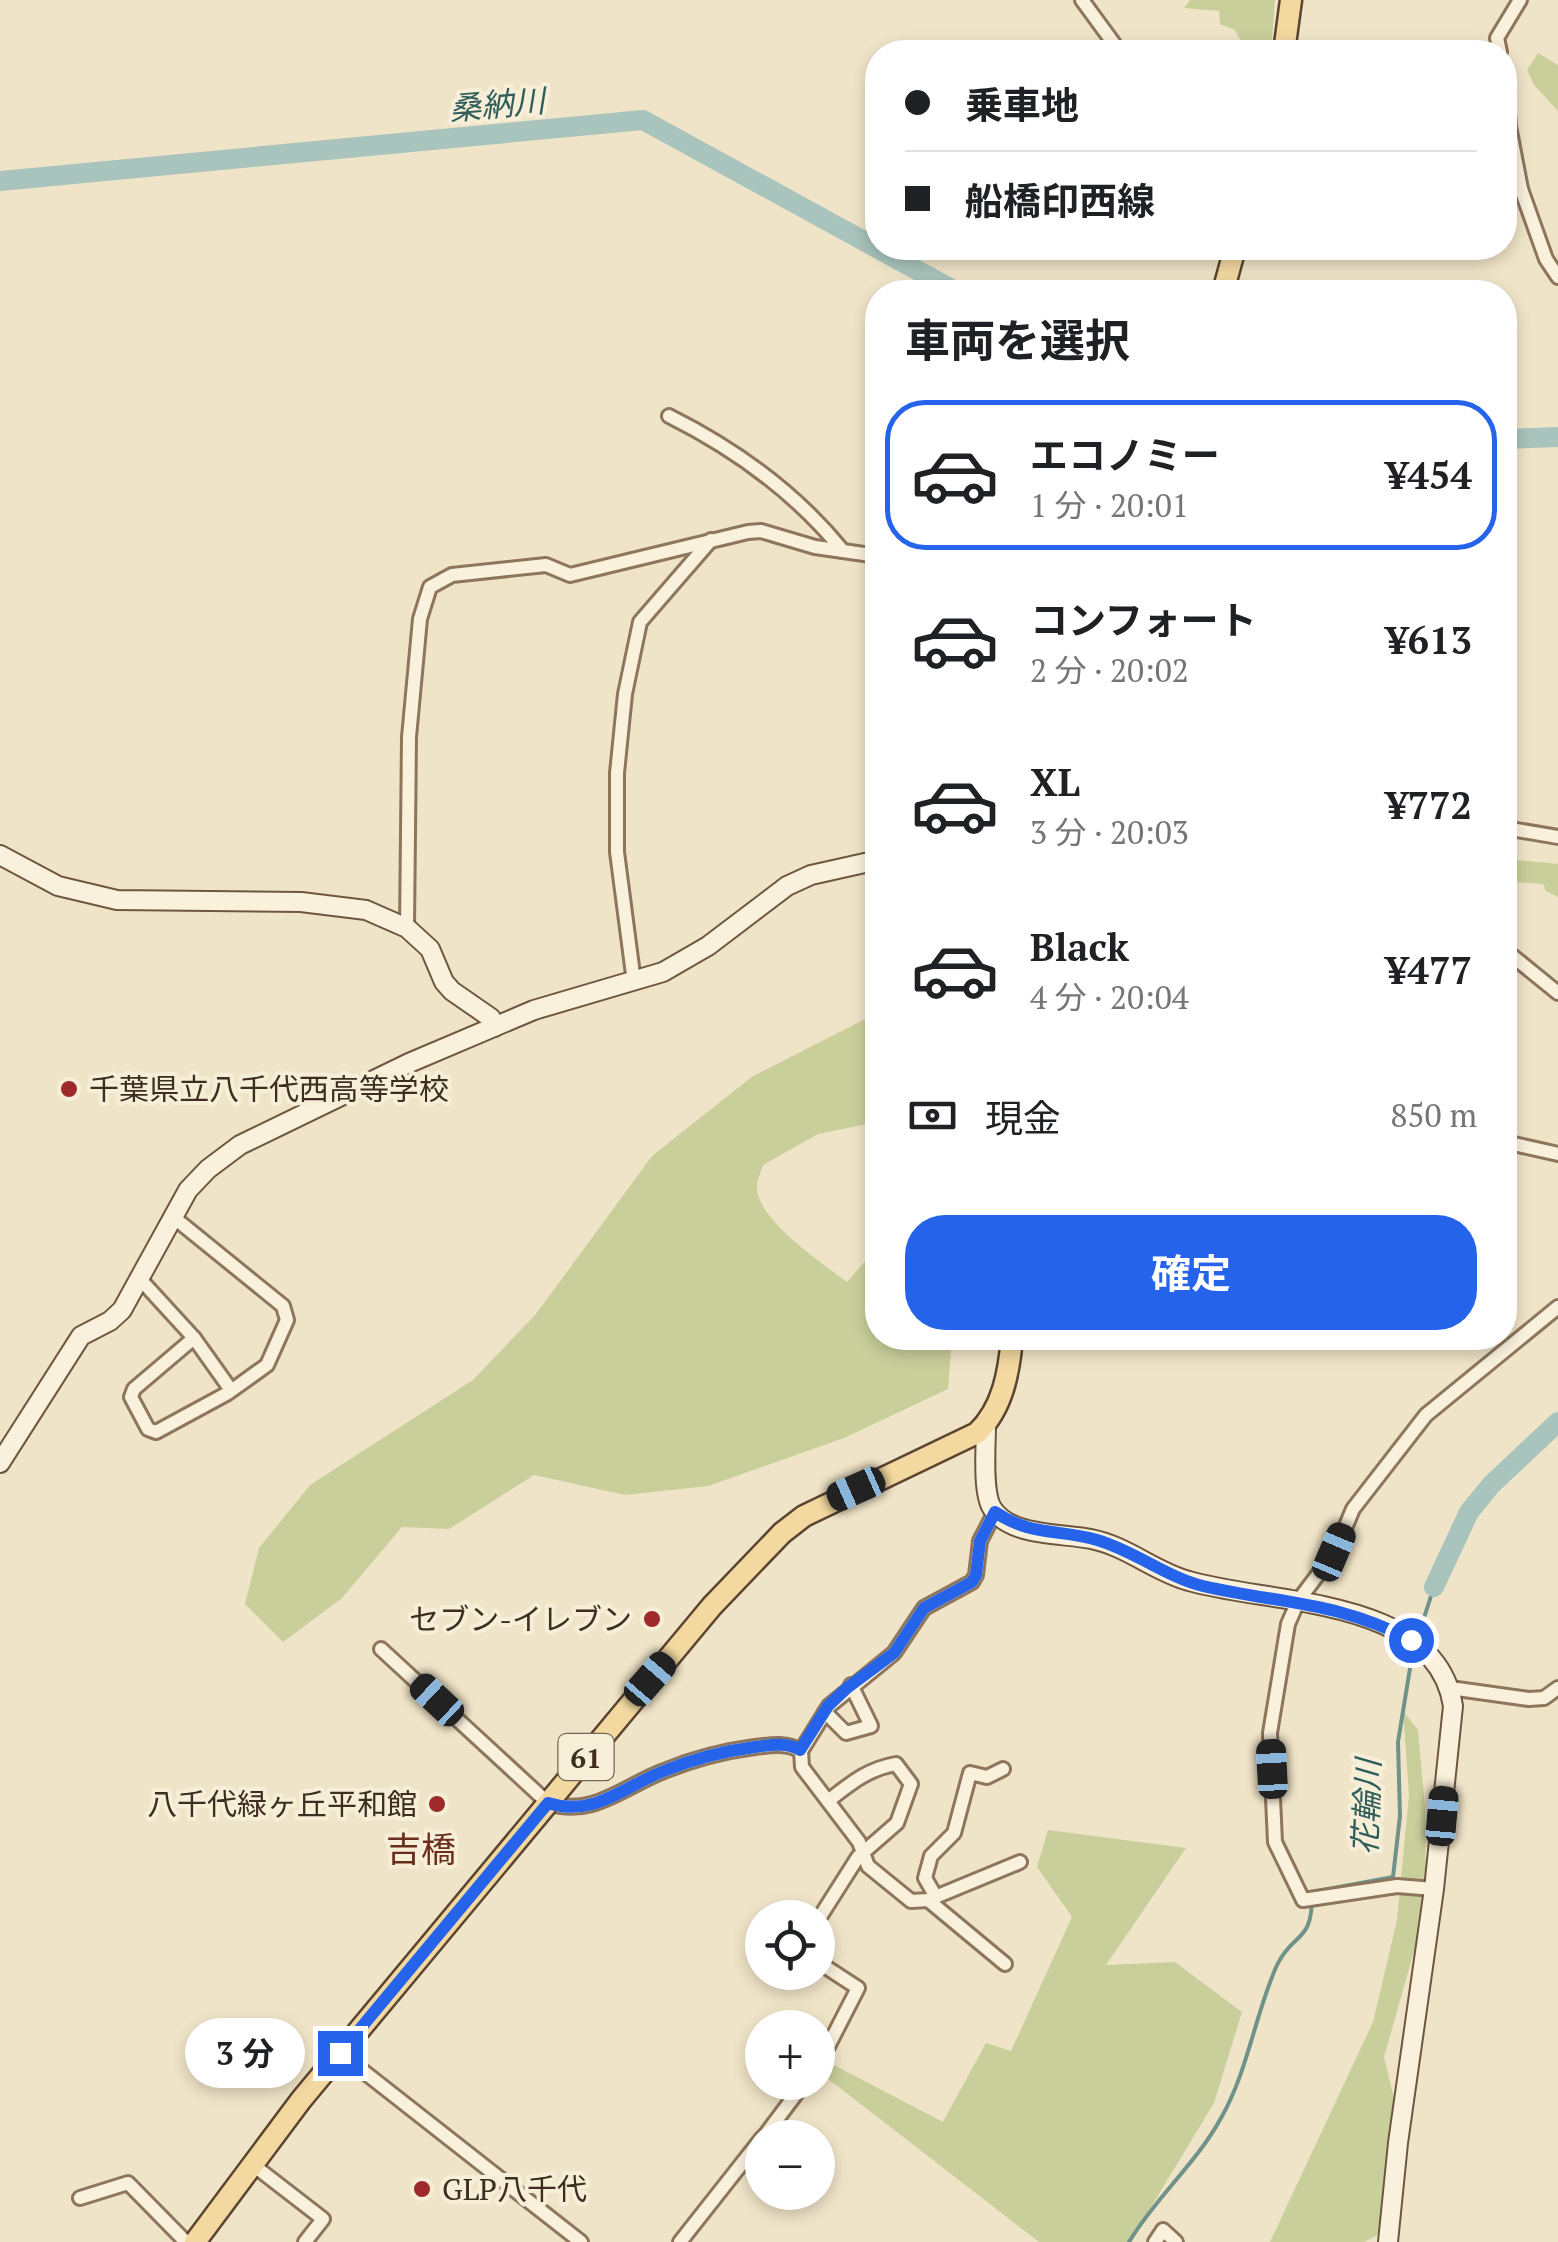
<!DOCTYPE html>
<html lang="ja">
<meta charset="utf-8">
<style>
:root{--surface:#fff;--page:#f2f2f2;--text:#202124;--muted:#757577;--line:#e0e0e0;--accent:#2563eb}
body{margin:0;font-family:"PT Serif","Noto Sans JP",serif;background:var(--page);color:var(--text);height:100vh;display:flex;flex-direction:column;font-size:38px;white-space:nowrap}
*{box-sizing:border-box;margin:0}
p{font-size:32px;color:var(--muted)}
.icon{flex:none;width:55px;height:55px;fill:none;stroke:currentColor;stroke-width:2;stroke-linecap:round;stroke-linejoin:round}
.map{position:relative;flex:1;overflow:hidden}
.panel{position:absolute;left:865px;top:280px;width:652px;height:1070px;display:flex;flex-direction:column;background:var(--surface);border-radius:40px;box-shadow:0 5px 15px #0003}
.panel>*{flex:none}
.guide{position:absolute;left:865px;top:40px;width:652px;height:220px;border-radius:40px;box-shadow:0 5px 15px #0003;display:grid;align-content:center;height:220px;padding:0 40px;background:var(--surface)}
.buttons{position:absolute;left:745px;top:1900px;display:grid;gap:20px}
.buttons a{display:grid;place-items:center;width:90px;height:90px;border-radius:50%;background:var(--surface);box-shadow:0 5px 15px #0003;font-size:50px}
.end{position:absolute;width:45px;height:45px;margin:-22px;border:12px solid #2563eb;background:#fff;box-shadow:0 0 0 5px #fff}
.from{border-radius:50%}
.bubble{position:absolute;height:70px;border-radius:35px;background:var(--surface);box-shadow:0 5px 15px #0003;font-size:32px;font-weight:700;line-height:70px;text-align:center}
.car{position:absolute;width:30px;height:60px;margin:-30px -15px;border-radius:12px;box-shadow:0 0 8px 2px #0007;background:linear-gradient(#222 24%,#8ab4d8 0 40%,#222 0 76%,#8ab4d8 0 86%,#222 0)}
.guide b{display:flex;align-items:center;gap:35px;height:95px;font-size:38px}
.guide b+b{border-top:2px solid var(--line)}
.guide i{width:25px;height:25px;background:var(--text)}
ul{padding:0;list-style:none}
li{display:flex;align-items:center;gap:30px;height:150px;margin:0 20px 15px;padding:0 20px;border:5px solid transparent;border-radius:40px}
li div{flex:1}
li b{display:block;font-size:38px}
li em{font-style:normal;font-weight:700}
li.on{border-color:var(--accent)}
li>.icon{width:90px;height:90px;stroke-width:1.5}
h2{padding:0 40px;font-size:45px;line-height:120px}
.pay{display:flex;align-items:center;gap:25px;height:110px;padding:0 40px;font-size:38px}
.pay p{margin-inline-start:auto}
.primary-button{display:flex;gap:20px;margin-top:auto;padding:20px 40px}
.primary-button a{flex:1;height:115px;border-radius:40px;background:var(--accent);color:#fff;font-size:40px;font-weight:700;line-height:115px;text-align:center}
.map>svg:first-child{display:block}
.green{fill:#c9cf9b}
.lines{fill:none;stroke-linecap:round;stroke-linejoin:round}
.stream{stroke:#6f938a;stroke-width:4}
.river{stroke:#a9c4bc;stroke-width:20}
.street-casing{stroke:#8d765c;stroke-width:18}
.secondary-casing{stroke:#6f573f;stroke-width:22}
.primary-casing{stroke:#5b4430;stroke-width:25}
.street{stroke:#faf1dc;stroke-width:12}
.secondary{stroke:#faf1dc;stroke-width:18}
.primary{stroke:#f3d9a0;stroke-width:20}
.route{stroke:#2563eb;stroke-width:12}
.poi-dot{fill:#9e2a2b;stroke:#f7eed8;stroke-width:4}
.labels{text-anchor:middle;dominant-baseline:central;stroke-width:8;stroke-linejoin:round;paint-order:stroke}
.shield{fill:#f7eed8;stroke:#756857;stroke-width:2.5}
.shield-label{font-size:28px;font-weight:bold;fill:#3d2e20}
.poi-label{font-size:30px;fill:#3d2e20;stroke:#f7eed8;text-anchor:start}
.water-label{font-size:32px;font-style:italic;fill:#2f5d5a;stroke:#f7eed8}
.quarter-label{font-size:35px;fill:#6b2e1e;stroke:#f7eed8}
</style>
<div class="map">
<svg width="1558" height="2242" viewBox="0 0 1558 2242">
<rect width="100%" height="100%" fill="#f0e4c8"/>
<g class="green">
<path d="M1190,0h85l-4,52h-24l-12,-22 -15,-6 -1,-13 -35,-3z"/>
<path d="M1538,53l20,12v46l-24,-26 -7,-15z"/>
<path d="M1505,859l53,5v33l-12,-6 -3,-7 -38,-3z"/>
<path d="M877,1013v109l-59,12 -55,31c-2,7 -7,17 -6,24 2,32 66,75 90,93l30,-34 1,90h74l-4,51 -104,49 -136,48 -83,9 -91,-20 -85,54 -47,-2 -60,71 -59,44 -38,-38 14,-56 51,-63 163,-105 63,-66 116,-158 101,-80z"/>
<path d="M1403,1711l15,19 7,77 1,102 -42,148 13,54 -16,122 -17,9h-94l103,-220 24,-102 12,-125z"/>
<path d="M1048,1830l138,18 -80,117 69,-3 67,50 -28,91 -84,139h-91l-212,-164 5,-14 111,58 43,-79 25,8 61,-134 -35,-50z"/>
</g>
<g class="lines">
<g class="stream">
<path d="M1418,1636l16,-49"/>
<path d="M1129,2242c26,-44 67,-78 92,-124 27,-47 34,-104 56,-153 17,-35 36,-20 35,-73l81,-15 7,-61 -2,-74 15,-92"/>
</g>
<g class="river">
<path d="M0,181l643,-61 314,172"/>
<path d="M1505,439l53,-2"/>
<path d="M1434,1587l35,-75 22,-27 67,-63"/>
</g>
<defs>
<g id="street">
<path d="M1082,0l38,52"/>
<path d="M1500,52l-3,-14 23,-38"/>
<path d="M1505,77l4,49 12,63"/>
<path d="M1505,184l16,5 25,70 12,18"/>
<path d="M669,416c66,33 127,77 174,135"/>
<path d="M1505,828l53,9"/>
<path d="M407,928l2,-191 11,-118 10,-32 22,-12 94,-10 24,10 178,-43 13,-1 54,16 63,9"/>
<path d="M1505,950l53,43"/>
<path d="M634,982l-17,-130v-79l8,-79 15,-72 71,-82"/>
<path d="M1505,1142l53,12"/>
<path d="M172,1216l111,90 4,14 -20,45 -39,28 -72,39 -8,-3 -17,-32 3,-8 60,-51 37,52"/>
<path d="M140,1279l54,59"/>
<path d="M995,1512l-15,29 -4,34 -4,7 -48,26 -30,45 -65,53 -28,45 1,16 57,75 9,24 43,35 17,-1 92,-38"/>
<path d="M381,1649l167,154c45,15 76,-17 116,-32 29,-12 60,-20 91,-24 15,-2 32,-5 46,4"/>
<path d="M1450,1688l79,11 15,-1 14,-10"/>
<path d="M825,1712l21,21 25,-7 -20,-41"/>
<path d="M1434,1889l-37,-3 -94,14 -28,-58 -5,-109 18,-109 10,-23 37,-49 18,-43 73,-94 132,-108"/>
<path d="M936,1897l-11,-19 6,-22 23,-23 16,-60 17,4 16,-8"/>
<path d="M928,1900l77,64"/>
<path d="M818,1920l40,-63 39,-34 14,-39 -15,-20c-29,5 -46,20 -68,37"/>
<path d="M818,1962l40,26 -40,78"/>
<path d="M340,2053l241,189"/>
<path d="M763,2138l42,-56"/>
<path d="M252,2164l71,55 -18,23"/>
<path d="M80,2198l48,-15 58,59"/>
<path d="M680,2242l82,-104"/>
<path d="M1155,2242l8,-12 13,12"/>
</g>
<g id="secondary">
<path d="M0,855l58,31 59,14 184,2 65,8 41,18 23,21 14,33 8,9 39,27 3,9"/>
<path d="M986,1425c0,20 -4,67 6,83 18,29 70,25 99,31 36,7 64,33 98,42 82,24 247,15 264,125l-19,183 -36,254 -10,99"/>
<path d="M0,1463l81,-127 29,-15 12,-11 66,-120 20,-21 32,-24 169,-82 125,-53 129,-38 45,-26 79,-60 24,-11 67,-15"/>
</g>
<g id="primary">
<path d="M1284,52l7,-52"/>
<path d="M1223,292l12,-44"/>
<path d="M195,2242l106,-142 411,-494 70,-73 22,-17 173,-83c26,-25 32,-61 35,-95"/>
</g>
</defs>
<use href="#street" class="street-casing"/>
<use href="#secondary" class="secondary-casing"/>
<use href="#primary" class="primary-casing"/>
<use href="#street" class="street"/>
<use href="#secondary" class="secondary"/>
<use href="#primary" class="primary"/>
</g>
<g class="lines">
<path class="route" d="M340,2053l208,-250c46,15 76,-17 116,-32 29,-12 60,-20 91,-24 15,-2 32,-5 45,3l28,-44 19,-18 47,-35 30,-45 48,-26 4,-7 4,-34 15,-29c35,24 64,17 102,28 38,11 69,37 106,46 78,18 134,15 208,54"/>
</g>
<g class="poi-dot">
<circle cx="69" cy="1089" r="10"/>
<circle cx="652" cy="1619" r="10"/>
<circle cx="437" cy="1804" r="10"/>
<circle cx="422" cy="2189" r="10"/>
</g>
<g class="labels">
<rect class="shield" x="558.5" y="1734" width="55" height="46" rx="8"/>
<g class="shield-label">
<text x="586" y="1757">61</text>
</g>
<g class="poi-label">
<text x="89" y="1089">千葉県立八千代西高等学校</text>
<text x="632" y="1619" text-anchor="end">セブン-イレブン</text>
<text x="417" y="1804" text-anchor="end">八千代緑ヶ丘平和館</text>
<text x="442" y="2189">GLP八千代</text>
</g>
<g class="water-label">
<text transform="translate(497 104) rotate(-5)">桑納川</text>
<text transform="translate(1366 1807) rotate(-88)">花輪川</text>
</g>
<g class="quarter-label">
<text x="421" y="1849">吉橋</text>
</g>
</g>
</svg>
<div class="buttons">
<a><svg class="icon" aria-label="locate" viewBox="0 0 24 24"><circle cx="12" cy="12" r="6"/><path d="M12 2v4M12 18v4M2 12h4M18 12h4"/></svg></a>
<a>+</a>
<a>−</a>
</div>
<i class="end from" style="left:1411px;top:1640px"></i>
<i class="end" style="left:340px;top:2053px"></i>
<div class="bubble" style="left:185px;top:2018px;width:120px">3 分</div>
<i class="car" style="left:856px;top:1489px;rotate:246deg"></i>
<i class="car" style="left:1334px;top:1552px;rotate:23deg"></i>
<i class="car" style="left:650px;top:1679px;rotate:41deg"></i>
<i class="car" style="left:437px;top:1700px;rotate:313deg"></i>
<i class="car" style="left:1272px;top:1769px;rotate:357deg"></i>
<i class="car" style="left:1442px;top:1816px;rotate:5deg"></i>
<div class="guide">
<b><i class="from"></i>乗車地</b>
<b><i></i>船橋印西線</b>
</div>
<section class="panel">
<h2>車両を選択</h2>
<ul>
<li class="on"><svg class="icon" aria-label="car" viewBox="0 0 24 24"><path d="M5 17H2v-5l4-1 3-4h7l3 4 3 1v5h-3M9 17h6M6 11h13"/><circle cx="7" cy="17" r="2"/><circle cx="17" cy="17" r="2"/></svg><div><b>エコノミー</b><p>1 分 · 20:01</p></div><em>¥454</em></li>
<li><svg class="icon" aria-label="car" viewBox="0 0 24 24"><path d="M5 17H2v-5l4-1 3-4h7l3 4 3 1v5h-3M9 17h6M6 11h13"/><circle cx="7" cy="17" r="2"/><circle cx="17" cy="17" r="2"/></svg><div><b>コンフォート</b><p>2 分 · 20:02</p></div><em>¥613</em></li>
<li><svg class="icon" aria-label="car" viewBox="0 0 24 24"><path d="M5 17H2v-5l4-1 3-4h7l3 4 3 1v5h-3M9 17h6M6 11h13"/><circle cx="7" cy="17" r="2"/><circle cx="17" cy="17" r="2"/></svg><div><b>XL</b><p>3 分 · 20:03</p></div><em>¥772</em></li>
<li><svg class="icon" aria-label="car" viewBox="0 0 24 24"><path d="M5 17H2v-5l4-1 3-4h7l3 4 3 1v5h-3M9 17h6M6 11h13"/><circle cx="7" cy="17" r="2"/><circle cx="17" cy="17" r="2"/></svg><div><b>Black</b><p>4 分 · 20:04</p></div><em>¥477</em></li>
</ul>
<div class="pay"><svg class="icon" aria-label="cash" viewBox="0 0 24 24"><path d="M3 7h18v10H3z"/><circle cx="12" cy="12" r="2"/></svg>現金<p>850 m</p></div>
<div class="primary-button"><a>確定</a></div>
</section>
</div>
